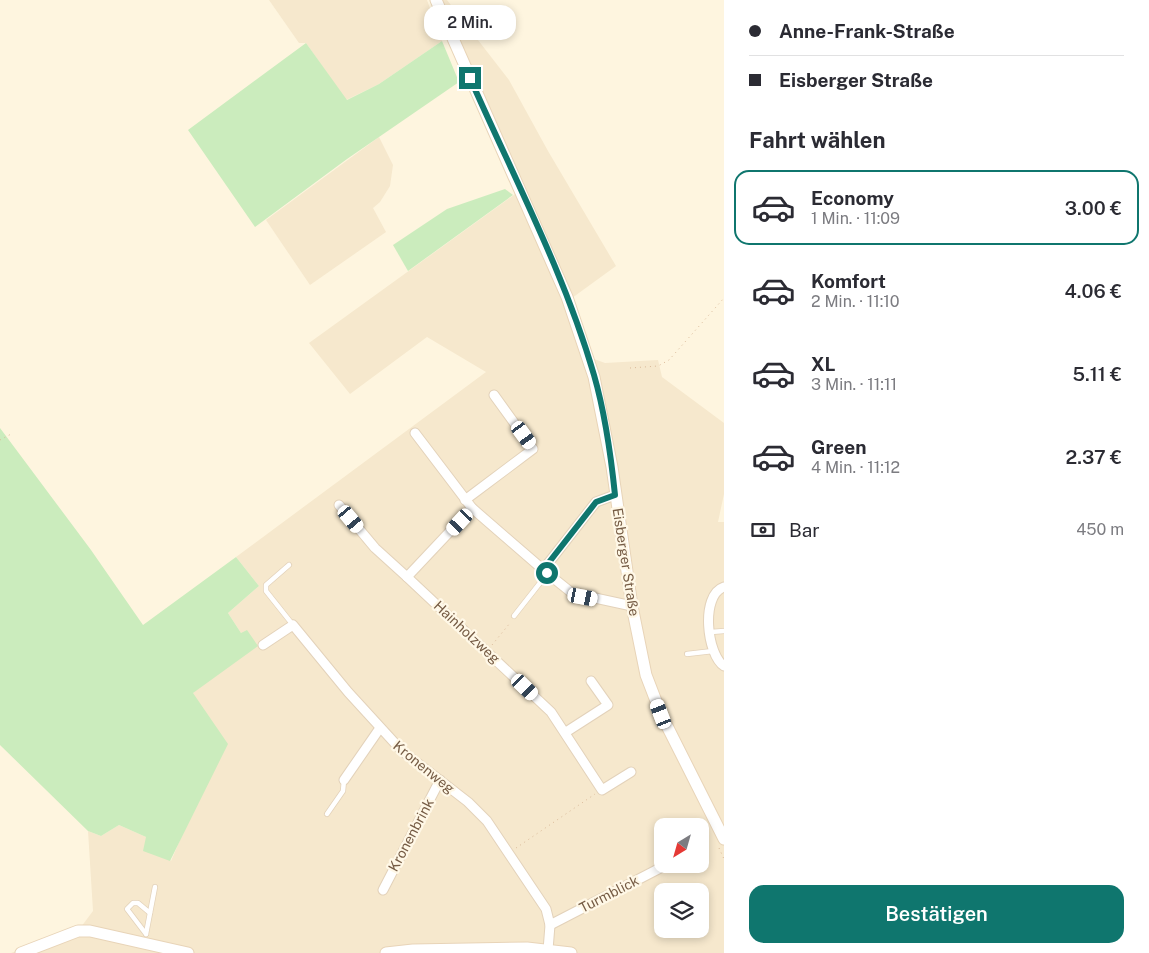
<!DOCTYPE html>
<html lang="de">
<meta charset="utf-8">
<style>
:root{--surface:#fff;--page:#f7f7f7;--text:#2b2b33;--muted:#7c7c81;--line:#e1e1e2;--accent:#0f766e}
body{margin:0;font-family:"Public Sans",sans-serif;background:var(--page);color:var(--text);height:100vh;display:flex;flex-direction:column;font-size:19px;white-space:nowrap}
*{box-sizing:border-box;margin:0}
p{font-size:16px;color:var(--muted)}
.icon{flex:none;width:28px;height:28px;fill:none;stroke:currentColor;stroke-width:2;stroke-linecap:round;stroke-linejoin:round}
.map{position:relative;flex:1;overflow:hidden}
.drawer{display:flex;flex-direction:column;background:var(--surface);width:425px}
.drawer>*{flex:none}
.top-card{display:grid;align-content:center;height:110px;padding:0 25px;background:var(--surface)}
.needle{width:32px;rotate:217deg}
.controls{position:absolute;left:654px;top:818px;display:grid;gap:10px}
.controls a{display:grid;place-items:center;width:55px;height:55px;border-radius:10px;background:var(--surface);box-shadow:0 2px 8px #0003;font-size:25px}
.end{position:absolute;width:22px;height:22px;margin:-11px;border:6px solid #0f766e;background:#fff;box-shadow:0 0 0 2px #fff}
.from{border-radius:50%}
.bubble{position:absolute;height:35px;border-radius:15px;background:var(--surface);box-shadow:0 2px 8px #0003;font-size:16px;font-weight:600;line-height:35px;text-align:center}
.car{position:absolute;width:15px;height:30px;margin:-15px -8px;border-radius:6px;box-shadow:0 0 4px 1px #0007;background:linear-gradient(#fff 24%,#345 0 40%,#fff 0 76%,#345 0 86%,#fff 0)}
.top-card b{display:flex;align-items:center;gap:18px;height:48px;font-size:19px}
.top-card b+b{border-top:1px solid var(--line)}
.top-card i{width:12px;height:12px;background:var(--text)}
ul{padding:0;list-style:none}
li{display:flex;align-items:center;gap:15px;height:75px;margin:0 10px 8px;padding:0 15px;border:2px solid transparent;border-radius:15px}
li div{flex:1}
li b{display:block;font-size:19px}
li em{font-style:normal;font-weight:600}
li.selected{border-color:var(--accent)}
li>.icon{width:45px;height:45px;stroke-width:1.5}
h2{padding:0 25px;font-size:22px;line-height:60px}
.pay{display:flex;align-items:center;gap:12px;height:55px;padding:0 25px;font-size:19px}
.pay p{margin-inline-start:auto}
.action{display:flex;gap:10px;margin-top:auto;padding:10px 25px}
.action a{flex:1;height:58px;border-radius:15px;background:var(--accent);color:#fff;font-size:20px;font-weight:600;line-height:58px;text-align:center}
main{display:flex;flex:1;min-height:0}
.map>svg:first-child{display:block}
.residential{fill:#f6e8cd;fill-rule:evenodd}
.green{fill:#cbecbd}
.lines{fill:none;stroke-linecap:round;stroke-linejoin:round}
.lane-casing{stroke:#e3d2ba;stroke-width:6}
.street-casing{stroke:#e3d2ba;stroke-width:11}
.secondary-casing{stroke:#e8d4b8;stroke-width:13}
.path{stroke:#dab998;stroke-width:1;stroke-dasharray:1 4;stroke-linecap:butt}
.lane{stroke:#fff;stroke-width:4.5}
.street{stroke:#fff;stroke-width:9}
.secondary{stroke:#fff;stroke-width:11}
.route{stroke:#0f766e;stroke-width:6}
.labels{text-anchor:middle;dominant-baseline:central;stroke-width:4.5;stroke-linejoin:round;paint-order:stroke}
.street-label{font-size:14px;fill:#765c45;stroke:#fff8e7}
</style>
<main>
<div class="map">
<svg width="724" height="953" viewBox="0 0 724 953">
<rect width="100%" height="100%" fill="#fef5df"/>
<g class="residential">
<path d="M269,0h158l15,41 -63,43 -33,16 -40,-57h-7z"/>
<path d="M440,0h7l62,80 39,71 68,115 -44,32 22,61 11,4 53,-3 4,17 62,46v71l-6,28h6v431h-713l70,-26 12,-16 -5,-80 13,5 18,-11 27,12 25,24 12,-28 10,-140 48,-60 -13,-20 31,-27 -23,-29 250,-185 -59,-35 -77,57 -41,-51 209,-151zM662,826h38v38h-38zM662,891h38v38h-38z"/>
<path d="M379,137l14,28 -3,21 -10,16 -7,6 13,24 -76,53 -44,-65z"/>
</g>
<g class="green">
<path d="M442,41l17,41 -112,77 -92,68 -67,-97 118,-87 41,57 32,-16z"/>
<path d="M505,189l8,6 -105,76 -15,-26 54,-36z"/>
<path d="M0,428l91,122 52,75 93,-68 23,29 -31,27 13,20 6,-3 11,16 -65,47 35,51 -58,117 -27,-10 3,-14 -27,-12 -18,11 -13,-5 -88,-86z"/>
</g>
<g class="lines">
<defs>
<g id="lane">
<path d="M289,565l-23,20v6l27,34"/>
<path d="M514,616l33,-42"/>
<path d="M711,632l13,-1"/>
<path d="M687,654l26,-3"/>
<path d="M327,814l16,-23 1,-11"/>
<path d="M146,934l-19,-25 6,-6h5l12,10"/>
<path d="M146,934l9,-47"/>
</g>
<g id="street">
<path d="M415,433l57,75 75,65 25,20 60,13"/>
<path d="M465,500l68,-51 -39,-54"/>
<path d="M339,505l36,43 32,29 65,-69"/>
<path d="M543,570l53,-68 19,-7"/>
<path d="M407,577l144,135 51,78 29,-18"/>
<path d="M724,587c-24,8 -17,68 0,79"/>
<path d="M263,645l30,-20 55,67 54,59 66,51 19,19 59,88 4,16 -2,25"/>
<path d="M566,732l42,-27 -17,-24"/>
<path d="M344,780l36,-52"/>
<path d="M383,890l57,-110"/>
<path d="M550,925l118,-61"/>
</g>
<g id="secondary">
<path d="M436,0l131,297 27,80 18,90 20,139 14,69 15,39 63,125"/>
<path d="M21,953l57,-22h12l98,22"/>
<path d="M386,953l27,-3 114,-2 44,5"/>
</g>
</defs>
<use href="#lane" class="lane-casing"/>
<use href="#street" class="street-casing"/>
<use href="#secondary" class="secondary-casing"/>
<g class="path">
<path d="M630,368l28,-2 11,-6 55,-62"/>
<path d="M0,440l13,-7"/>
<path d="M492,645l18,-22"/>
<path d="M516,848l79,-54"/>
<path d="M719,848l5,11"/>
</g>
<use href="#lane" class="lane"/>
<use href="#street" class="street"/>
<use href="#secondary" class="secondary"/>
</g>
<g class="lines">
<path class="route" d="M470,78c43,98 94,194 124,297 11,38 17,81 21,120l-19,7 -53,68 4,3"/>
</g>
<g class="labels">
<g class="street-label">
<text transform="translate(626 562) rotate(81)">Eisberger Straße</text>
<text transform="translate(467 632) rotate(43)">Hainholzweg</text>
<text transform="translate(424 767) rotate(39)">Kronenweg</text>
<text transform="translate(411 835) rotate(-62)">Kronenbrink</text>
<text transform="translate(609 894) rotate(-27)">Turmblick</text>
</g>
</g>
</svg>
<div class="controls">
<a><svg class="needle" viewBox="-14 -14 28 28"><path d="M0-13l5 13h-10z" fill="#e53935"/><path d="M0 13l5-13h-10z" fill="#7c7c81"/></svg></a>
<a><svg class="icon" aria-label="layers" viewBox="0 0 24 24"><path d="M12 4l9 5-9 5-9-5zM3 14l9 5 9-5"/></svg></a>
</div>
<i class="end from" style="left:547px;top:573px"></i>
<i class="end" style="left:470px;top:78px"></i>
<div class="bubble" style="left:424px;top:5px;width:92px">2 Min.</div>
<i class="car" style="left:524px;top:435px;rotate:144deg"></i>
<i class="car" style="left:351px;top:519px;rotate:140deg"></i>
<i class="car" style="left:460px;top:522px;rotate:223deg"></i>
<i class="car" style="left:583px;top:597px;rotate:101deg"></i>
<i class="car" style="left:525px;top:687px;rotate:134deg"></i>
<i class="car" style="left:661px;top:714px;rotate:339deg"></i>
</div>
<section class="drawer">
<div class="top-card">
<b><i class="from"></i>Anne-Frank-Straße</b>
<b><i></i>Eisberger Straße</b>
</div>
<h2>Fahrt wählen</h2>
<ul>
<li class="selected"><svg class="icon" aria-label="car" viewBox="0 0 24 24"><path d="M5 17H2v-5l4-1 3-4h7l3 4 3 1v5h-3M9 17h6M6 11h13"/><circle cx="7" cy="17" r="2"/><circle cx="17" cy="17" r="2"/></svg><div><b>Economy</b><p>1 Min. · 11:09</p></div><em>3.00 €</em></li>
<li><svg class="icon" aria-label="car" viewBox="0 0 24 24"><path d="M5 17H2v-5l4-1 3-4h7l3 4 3 1v5h-3M9 17h6M6 11h13"/><circle cx="7" cy="17" r="2"/><circle cx="17" cy="17" r="2"/></svg><div><b>Komfort</b><p>2 Min. · 11:10</p></div><em>4.06 €</em></li>
<li><svg class="icon" aria-label="car" viewBox="0 0 24 24"><path d="M5 17H2v-5l4-1 3-4h7l3 4 3 1v5h-3M9 17h6M6 11h13"/><circle cx="7" cy="17" r="2"/><circle cx="17" cy="17" r="2"/></svg><div><b>XL</b><p>3 Min. · 11:11</p></div><em>5.11 €</em></li>
<li><svg class="icon" aria-label="car" viewBox="0 0 24 24"><path d="M5 17H2v-5l4-1 3-4h7l3 4 3 1v5h-3M9 17h6M6 11h13"/><circle cx="7" cy="17" r="2"/><circle cx="17" cy="17" r="2"/></svg><div><b>Green</b><p>4 Min. · 11:12</p></div><em>2.37 €</em></li>
</ul>
<div class="pay"><svg class="icon" aria-label="cash" viewBox="0 0 24 24"><path d="M3 7h18v10H3z"/><circle cx="12" cy="12" r="2"/></svg>Bar<p>450 m</p></div>
<div class="action"><a>Bestätigen</a></div>
</section>
</main>
